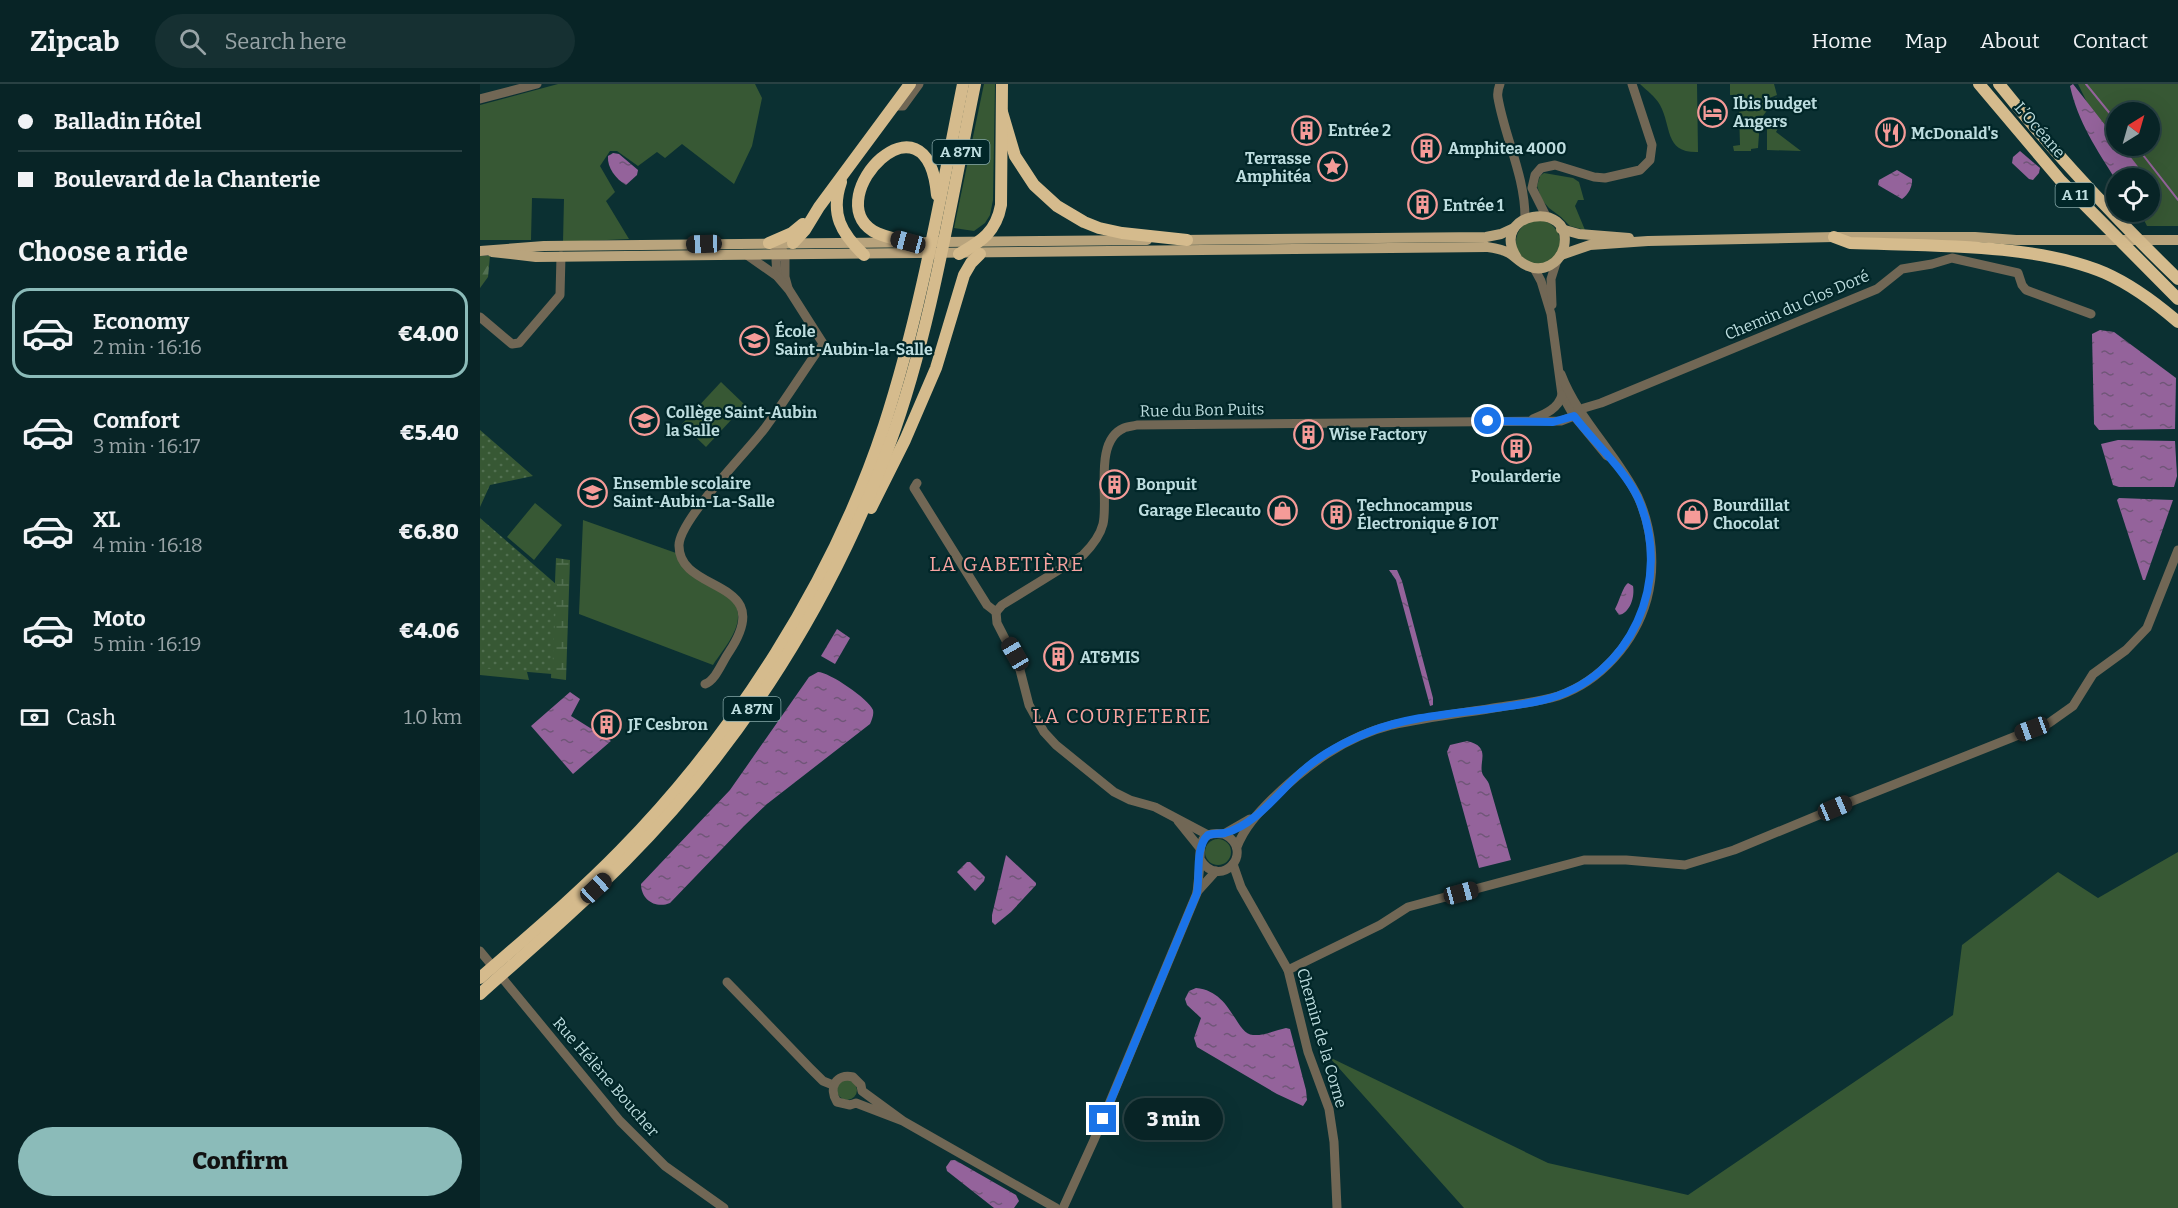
<!DOCTYPE html>
<meta charset="utf-8">
<style>
:root{--surface:#082426;--page:#163032;--text:#f1f3f6;--muted:#98a4a7;--line:#294143;--accent:#8bbbb9}
body{margin:0;font-family:Bitter,serif;background:var(--page);color:var(--text);height:100vh;display:flex;flex-direction:column;font-size:22px;white-space:nowrap}
*{box-sizing:border-box;margin:0}
p{font-size:20px;color:var(--muted)}
.icon{flex:none;width:33px;height:33px;fill:none;stroke:currentColor;stroke-width:2;stroke-linecap:round;stroke-linejoin:round}
.map{position:relative;flex:1;overflow:hidden}
.drawer{display:flex;flex-direction:column;background:var(--surface);width:480px}
.drawer>*{flex:none}
.top-card{display:grid;align-content:center;height:132px;padding:0 18px;background:var(--surface)}
.needle{width:39px;rotate:37deg}
.buttons{position:absolute;left:1626px;top:18px;display:grid;gap:12px}
.buttons a{display:grid;place-items:center;width:54px;height:54px;border-radius:50%;background:var(--surface);box-shadow:0 6px 24px #0002,0 0 0 2px var(--line);font-size:30px}
.end{position:absolute;width:27px;height:27px;margin:-14px;border:8px solid #1a73e8;background:#fff;box-shadow:0 0 0 3px #fff}
.from{border-radius:50%}
.bubble{position:absolute;height:42px;border-radius:21px;background:var(--surface);box-shadow:0 6px 24px #0002,0 0 0 2px var(--line);font-size:20px;font-weight:800;line-height:42px;text-align:center}
.car{position:absolute;width:18px;height:36px;margin:-18px -9px;border-radius:8px;box-shadow:0 0 4px 2px #0007;background:linear-gradient(#222 24%,#8ab4d8 0 40%,#222 0 76%,#8ab4d8 0 86%,#222 0)}
.top-card b{display:flex;align-items:center;gap:21px;height:57px;font-size:22px}
.top-card b+b{border-top:2px solid var(--line)}
.top-card i{width:15px;height:15px;background:var(--text)}
ul{padding:0;list-style:none}
li{display:flex;align-items:center;gap:18px;height:90px;margin:0 12px 9px;padding:0 6px;border:3px solid transparent;border-radius:18px}
li div{flex:1}
li b{display:block;font-size:22px}
li em{font-style:normal;font-weight:800}
li.active{border-color:var(--accent)}
li>.icon{width:54px;height:54px;stroke-width:1.5}
h2{padding:0 18px;font-size:27px;line-height:72px}
.pay{display:flex;align-items:center;gap:15px;height:66px;padding:0 18px;font-size:22px}
.pay p{margin-inline-start:auto}
.action{display:flex;gap:12px;margin-top:auto;padding:12px 18px}
.action a{flex:1;height:69px;border-radius:36px;background:var(--accent);color:#111;font-size:24px;font-weight:800;line-height:69px;text-align:center}
header{display:flex;align-items:center;gap:36px;box-sizing:border-box;height:84px;padding:0 30px;background:var(--surface);border-bottom:2px solid var(--line)}
header strong{font-size:28px}
nav{display:flex;gap:33px;margin-inline-start:auto;font-size:21px}
.search{width:420px;height:54px;background:var(--page);display:flex;align-items:center;gap:15px;box-sizing:border-box;padding:0 21px;border-radius:33px;color:var(--muted);font-size:22px}
main{display:flex;flex:1;min-height:0}
.map>svg:first-child{display:block}
.grass{fill:#375834;fill-rule:evenodd}
.forest{fill:url(#forest-firs)}
.wetland{fill:url(#wetland-marsh)}
.park{fill:url(#park-dots)}
.water{fill:url(#water-ripples)}
.lines{fill:none;stroke-linecap:round;stroke-linejoin:round}
.stream{stroke:#94639b;stroke-width:2}
.minor{stroke:#716755;stroke-width:9}
.major{stroke:#b9a47d;stroke-width:10}
.highway{stroke:#d5bb8d;stroke-width:12}
.route{stroke:#1a73e8;stroke-width:8}
.labels{text-anchor:middle;dominant-baseline:central;stroke-width:4.5;stroke-linejoin:round;paint-order:stroke}
.shield{fill:#012628;stroke:#85a6a8;stroke-width:1.5}
.shield-label{font-size:15px;font-weight:bold;fill:#bddddf}
.poi-label{font-size:16px;font-weight:bold;fill:#bddddf;stroke:#012628;text-anchor:start}
.street-label{font-size:16px;fill:#bddddf;stroke:#012628}
.quarter-label{font-size:20px;letter-spacing:1.5px;fill:#f8a4a1;stroke:#012628}
</style>
<header>
<strong>Zipcab</strong>
<div class="search"><svg class="icon" aria-label="search" viewBox="0 0 24 24"><circle cx="10" cy="10" r="6"/><path d="M15 15l6 6"/></svg>Search here</div>
<nav><a>Home</a><a>Map</a><a>About</a><a>Contact</a></nav>
</header>
<main>
<section class="drawer">
<div class="top-card">
<b><i class="from"></i>Balladin Hôtel</b>
<b><i></i>Boulevard de la Chanterie</b>
</div>
<h2>Choose a ride</h2>
<ul>
<li class="active"><svg class="icon" aria-label="car" viewBox="0 0 24 24"><path d="M5 17H2v-5l4-1 3-4h7l3 4 3 1v5h-3M9 17h6M6 11h13"/><circle cx="7" cy="17" r="2"/><circle cx="17" cy="17" r="2"/></svg><div><b>Economy</b><p>2 min · 16:16</p></div><em>€4.00</em></li>
<li><svg class="icon" aria-label="car" viewBox="0 0 24 24"><path d="M5 17H2v-5l4-1 3-4h7l3 4 3 1v5h-3M9 17h6M6 11h13"/><circle cx="7" cy="17" r="2"/><circle cx="17" cy="17" r="2"/></svg><div><b>Comfort</b><p>3 min · 16:17</p></div><em>€5.40</em></li>
<li><svg class="icon" aria-label="car" viewBox="0 0 24 24"><path d="M5 17H2v-5l4-1 3-4h7l3 4 3 1v5h-3M9 17h6M6 11h13"/><circle cx="7" cy="17" r="2"/><circle cx="17" cy="17" r="2"/></svg><div><b>XL</b><p>4 min · 16:18</p></div><em>€6.80</em></li>
<li><svg class="icon" aria-label="car" viewBox="0 0 24 24"><path d="M5 17H2v-5l4-1 3-4h7l3 4 3 1v5h-3M9 17h6M6 11h13"/><circle cx="7" cy="17" r="2"/><circle cx="17" cy="17" r="2"/></svg><div><b>Moto</b><p>5 min · 16:19</p></div><em>€4.06</em></li>
</ul>
<div class="pay"><svg class="icon" aria-label="cash" viewBox="0 0 24 24"><path d="M3 7h18v10H3z"/><circle cx="12" cy="12" r="2"/></svg>Cash<p>1.0 km</p></div>
<div class="action"><a>Confirm</a></div>
</section>
<div class="map">
<svg width="1698" height="1124" viewBox="0 0 1698 1124">
<defs>
<pattern id="forest-firs" width="22" height="20" patternUnits="userSpaceOnUse" patternTransform="scale(1.5)"><rect width="22" height="20" fill="#375834"/><path d="M5 1l3.5 6h-7zM16 11l3.5 6h-7z" fill="#527051"/></pattern>
<pattern id="wetland-marsh" width="20" height="14" patternUnits="userSpaceOnUse" patternTransform="scale(1.5)"><rect width="20" height="14" fill="#375834"/><path d="M1 5h8M5 5V1M11 12h8M15 12V8" fill="none" stroke="#527051"/></pattern>
<pattern id="park-dots" width="8" height="8" patternUnits="userSpaceOnUse" patternTransform="scale(1.5)"><rect width="8" height="8" fill="#375834"/><path d="M2 2h.1M6 6h.1" fill="none" stroke="#527051" stroke-width="1.8" stroke-linecap="round"/></pattern>
<pattern id="water-ripples" width="26" height="14" patternUnits="userSpaceOnUse" patternTransform="scale(1.5)"><rect width="26" height="14" fill="#94639b"/><path d="M2 4q2-2 4 0t4 0M15 11q2-2 4 0t4 0" fill="none" stroke="#705678"/></pattern>
</defs>
<rect width="100%" height="100%" fill="#0b3032"/>
<g class="grass">
<path d="M78,0h197l7,14 -10,48 -18,38 -52,-40 -17,14 -8,-6 -19,14 -21,-15h-7l-10,15 15,26 -9,9 23,38 -66,3 1,-43 -32,-1 -1,42h-51v-135z"/>
<path d="M504,0h11l-2,116 -3,15 -5,8 -11,8 -20,-3z"/>
<path d="M1160,0h57l1,68c-34,1 -26,-25 -38,-47 -5,-9 -13,-14 -20,-21z"/>
<path d="M1250,0h44l3,11 -38,15 -1,-15h-8z"/>
<path d="M1598,0h100v142h-31l-7,-14h10v-34h-26zM1636,28h34v34h-34z"/>
<path d="M1297,13l-17,23 -2,28 -7,1v2h-17l-1,-5 7,-1 -1,-33z"/>
<path d="M1295,39l5,2 -4,7 25,19 -34,-1v-21z"/>
<path d="M1064,89l29,5 6,4 5,18h-6l-3,6 10,24 -15,-4 -9,-9 -12,-9 -7,-8 -5,-14 3,-10z"/>
<circle cx="1058" cy="158" r="22"/>
<path d="M241,298l24,23 -39,42 -24,-23z"/>
<path d="M55,419l27,22 -28,35 -27,-23z"/>
<path d="M103,436l93,33c3,6 7,15 12,19 11,9 26,12 37,20 29,23 3,51 -12,73l-134,-51z"/>
<path d="M0,538l47,50 2,8 -49,-5z"/>
<circle cx="738" cy="768" r="13"/>
<path d="M1698,768v356h-714l-135,-151 219,106 140,32 265,-180 9,-70 96,-73 40,26z"/>
<circle cx="367" cy="1006" r="10"/>
</g>
<path class="forest" d="M0,172h10l-2,21 -8,11z"/>
<path class="wetland" d="M76,474l14,2 -4,120 -15,-2z"/>
<g class="park">
<path d="M0,346l53,46 -43,9 -10,22z"/>
<path d="M0,434l77,67 -5,89 -72,-6z"/>
</g>
<g class="water">
<path d="M1593,0l43,55v7h6l25,32h-31v2c-19,-30 -38,-58 -46,-94z"/>
<path d="M1540,67l20,17 -1,5 -6,7 -4,-1 -17,-16 1,-6z"/>
<path d="M133,69l6,1 19,16 -1,5 -11,10c-10,-6 -19,-17 -18,-29z"/>
<path d="M1417,86l15,9c1,7 -4,16 -10,20l-24,-14 1,-5z"/>
<path d="M1620,246l14,2 62,46 -1,51 -76,1 -5,-6 -2,-90z"/>
<path d="M1638,356l57,1 2,35 -3,11h-55l-6,-2 -12,-41z"/>
<path d="M1639,414l54,2 -28,80h-2l-26,-80z"/>
<path d="M909,486h8l5,11 31,117v7l-3,1 -34,-126z"/>
<path d="M1148,499l5,3c2,11 -3,27 -14,29l-4,-6c4,-7 8,-23 13,-26z"/>
<path d="M357,545l13,9 -15,26 -14,-8z"/>
<path d="M338,588c11,0 51,27 55,38 1,5 -1,9 -3,14l-103,80 -23,22 -74,77c-14,6 -29,-3 -29,-19l89,-94 79,-113z"/>
<path d="M90,608l10,7 -9,17 40,25 -38,33 -42,-48z"/>
<path d="M987,657c26,6 10,22 16,34 2,3 5,6 6,9l22,76 -32,8 -32,-116 3,-7z"/>
<path d="M526,771l30,28v2l-25,27 -16,13 -3,-3v-7z"/>
<path d="M487,778h3l15,15 -1,4 -9,10 -18,-19z"/>
<path d="M716,904c36,3 39,46 57,47 10,1 23,-5 33,-7l4,1 16,61 1,10 -4,6 -26,-12 -80,-47 -3,-9 7,-20 -14,-13 -2,-6 4,-8z"/>
<path d="M471,1076h4l61,35 3,6 -5,7h-20l-47,-37 -1,-4z"/>
</g>
<g class="lines">
<g class="stream">
<path d="M1606,0l30,37"/>
<path d="M1656,62l42,54"/>
</g>
<g class="minor">
<path d="M1020,0c-2,5 -3,9 -2,14 7,40 27,78 27,120"/>
<path d="M0,15l57,-15"/>
<path d="M414,22h9l16,-22"/>
<path d="M1066,132l-14,-28 3,-13 6,-7 14,-3 39,12 11,1 35,-8 10,-10 2,-15 -20,-61"/>
<path d="M289,159l16,12v22l3,11"/>
<path d="M1054,184l7,13 10,33 11,81 12,21 33,40"/>
<path d="M297,192l-1,-16 7,-9"/>
<path d="M1072,221l-1,-26 6,-19"/>
<path d="M0,233l32,27 7,-1 41,-48 1,-39"/>
<path d="M1053,335c12,-5 25,-10 29,-24"/>
<path d="M437,399l-3,5 73,117 9,7"/>
<path d="M516,528l6,-7 81,-50c9,-9 17,-19 20,-31 6,-26 -10,-83 21,-96 3,-1 9,-2 13,-3l424,-4 13,-5 10,-8 17,-5 276,-114 25,-20 30,-5 20,-6 66,15 4,12 4,5 65,24"/>
<path d="M516,528l1,11 22,43 10,39 15,27 12,13 58,47 16,8 25,7 53,28"/>
<path d="M225,600c11,-4 17,-22 24,-32 50,-75 -51,-57 -50,-107 1,-26 68,-93 86,-117 19,-26 36,-53 54,-79l5,-4 -35,-55 -12,-14 -30,-21"/>
<path d="M698,737l21,26"/>
<path d="M744,750l26,-15"/>
<path d="M757,763c7,-19 21,-34 35,-48 35,-34 72,-62 120,-74 36,-8 72,-12 108,-18 19,-3 39,-5 58,-11 43,-15 77,-54 89,-97 9,-33 5,-71 -9,-102 -21,-43 -60,-78 -77,-123"/>
<path d="M753,780l8,23 47,83 20,82 21,57 5,33 3,66"/>
<path d="M717,808l19,-21"/>
<path d="M0,867l140,170 45,45 59,42"/>
<path d="M808,886l92,-45 28,-18 176,-47h42l59,5 49,-15 121,-50 194,-77 24,-17 20,-32 33,-24 21,-22 31,-78"/>
<path d="M247,898l83,86 13,13 10,4"/>
<path d="M423,1037l-47,-18 -6,2 -13,-3c-9,-14 -1,-29 16,-25l8,8 1,6 41,30 153,87"/>
<path d="M583,1124l31,-68 103,-247c1,-10 2,-19 3,-29 0,-18 -2,-34 24,-30 33,17 -4,58 -24,25"/>
</g>
<g class="major">
<path d="M1081,145l18,5 50,4"/>
<path d="M700,156l306,-3 15,-3 13,-6"/>
<path d="M0,167l64,-5 603,-6"/>
<path d="M12,168l44,5 951,-10c7,1 15,2 22,6 7,4 11,10 19,13 15,7 32,-3 36,-19 10,-49 -77,-35 -47,11"/>
<path d="M1081,171l29,-10 58,-4 186,-4h141l41,3h162"/>
</g>
<g class="highway">
<path d="M1499,0l82,97 117,118"/>
<path d="M1519,0c55,69 116,134 179,195"/>
<path d="M522,28l13,44 19,29 23,21 27,16 15,6 23,5 65,7"/>
<path d="M361,98c-11,32 0,51 23,73"/>
<path d="M1354,153l16,6c77,3 185,0 255,30 27,12 51,30 73,49"/>
<path d="M428,158c-11,-3 -25,-5 -35,-11 -54,-34 54,-147 64,-36"/>
<path d="M289,159l23,-10 11,-9"/>
<path d="M313,159l12,-13 14,-23 91,-123"/>
<path d="M479,170c23,-13 37,-22 42,-49l1,-121"/>
<path d="M391,424l34,-68 31,-72 28,-93 7,-12 9,-9"/>
<path d="M0,894c47,-41 96,-82 140,-127 114,-116 213,-270 264,-425 36,-111 56,-227 79,-342"/>
<path d="M0,910c49,-44 100,-87 146,-134 117,-118 207,-261 264,-417 41,-112 61,-242 85,-359"/>
</g>
</g>
<g class="lines">
<path class="route" d="M623,1035l94,-226c3,-18 -2,-46 11,-58 6,-2 12,-1 17,-2 33,-9 56,-45 81,-65 19,-16 41,-27 63,-36 52,-21 120,-19 174,-32 89,-21 131,-121 95,-202 -13,-28 -45,-57 -64,-82l-21,6 -65,-1"/>
</g>
<defs>
<symbol id="hotel-ring" viewBox="-11 -11 22 22"><circle r="9.5" fill="#012628" stroke="#f59b98" stroke-width="1.5"/><path d="M-6-4.5h1.5V1H6V5H4.5V3h-9V5H-6ZM-4 0a1.8 1.8 0 1 1 3.6 0ZM.5 0V-2.5h3Q6-2.5 6 0Z" fill="#f59b98"/></symbol>
<symbol id="building-ring" viewBox="-11 -11 22 22"><circle r="9.5" fill="#012628" stroke="#f59b98" stroke-width="1.5"/><path d="M-4-6H4V6H1V3H-1V6H-4ZM-2.5-4.3h1.7v1.8h-1.7ZM.8-4.3h1.7v1.8H.8ZM-2.5-1h1.7V.8h-1.7ZM.8-1h1.7V.8H.8Z" fill="#f59b98"/></symbol>
<symbol id="restaurant-ring" viewBox="-11 -11 22 22"><circle r="9.5" fill="#012628" stroke="#f59b98" stroke-width="1.5"/><path d="M-5-6h1v4h1v-4h1v4h1v-4h1v5L-1.5 .5V6h-2V.5L-5-1ZM5-6V6H3V1.5H1.5Q1.5-4 5-6Z" fill="#f59b98"/></symbol>
<symbol id="sight-ring" viewBox="-11 -11 22 22"><circle r="9.5" fill="#012628" stroke="#f59b98" stroke-width="1.5"/><path d="M0-6L1.8-2.2L6-1.7L2.9 1.2L3.7 5.4L0 3.3L-3.7 5.4L-2.9 1.2L-6-1.7L-1.8-2.2Z" fill="#f59b98"/></symbol>
<symbol id="school-ring" viewBox="-11 -11 22 22"><circle r="9.5" fill="#012628" stroke="#f59b98" stroke-width="1.5"/><path d="M0-5L7-2L0 1L-7-2ZM-4 1L0 2.5L4 1V4Q0 6-4 4Z" fill="#f59b98"/></symbol>
<symbol id="shop-ring" viewBox="-11 -11 22 22"><circle r="9.5" fill="#012628" stroke="#f59b98" stroke-width="1.5"/><path d="M-5-2.5h2.3a2.7 3.5 0 0 1 5.4 0H5L5.5 6h-11ZM-1.5-2.5h3a1.5 2.3 0 0 0-3 0Z" fill="#f59b98"/></symbol>
</defs>
<g fill-rule="evenodd">
<use href="#hotel-ring" x="1216" y="12" width="33" height="33"/>
<use href="#building-ring" x="810" y="30" width="33" height="33"/>
<use href="#restaurant-ring" x="1394" y="32" width="33" height="33"/>
<use href="#building-ring" x="930" y="48" width="33" height="33"/>
<use href="#sight-ring" x="836" y="66" width="33" height="33"/>
<use href="#building-ring" x="926" y="104" width="33" height="33"/>
<use href="#school-ring" x="258" y="240" width="33" height="33"/>
<use href="#school-ring" x="148" y="320" width="33" height="33"/>
<use href="#building-ring" x="812" y="334" width="33" height="33"/>
<use href="#building-ring" x="1020" y="348" width="33" height="33"/>
<use href="#building-ring" x="618" y="384" width="33" height="33"/>
<use href="#school-ring" x="96" y="392" width="33" height="33"/>
<use href="#shop-ring" x="786" y="410" width="33" height="33"/>
<use href="#building-ring" x="840" y="414" width="33" height="33"/>
<use href="#shop-ring" x="1196" y="414" width="33" height="33"/>
<use href="#building-ring" x="562" y="556" width="33" height="33"/>
<use href="#building-ring" x="110" y="624" width="33" height="33"/>
</g>
<g class="labels">
<g class="shield">
<rect x="452.5" y="56" width="57" height="24" rx="4.5"/>
<rect x="1575.5" y="99" width="39" height="24" rx="4.5"/>
<rect x="243.5" y="613" width="57" height="24" rx="4.5"/>
</g>
<g class="shield-label">
<text x="481" y="68">A 87N</text>
<text x="1595" y="111">A 11</text>
<text x="272" y="625">A 87N</text>
</g>
<g class="poi-label">
<text x="1253" y="19">Ibis budget<tspan x="1253" dy="18">Angers</tspan></text>
<text x="848" y="46">Entrée 2</text>
<text x="1431" y="49">McDonald's</text>
<text x="968" y="64">Amphitea 4000</text>
<text x="831" y="74" text-anchor="end">Terrasse<tspan x="831" dy="18">Amphitéa</tspan></text>
<text x="963" y="121">Entrée 1</text>
<text x="295" y="247">École<tspan x="295" dy="18">Saint-Aubin-la-Salle</tspan></text>
<text x="186" y="328">Collège Saint-Aubin<tspan x="186" dy="18">la Salle</tspan></text>
<text x="849" y="350">Wise Factory</text>
<text x="1036" y="392" text-anchor="middle">Poularderie</text>
<text x="133" y="399">Ensemble scolaire<tspan x="133" dy="18">Saint-Aubin-La-Salle</tspan></text>
<text x="656" y="400">Bonpuit</text>
<text x="877" y="421">Technocampus<tspan x="877" dy="18">Électronique &amp; IOT</tspan></text>
<text x="1233" y="421">Bourdillat<tspan x="1233" dy="18">Chocolat</tspan></text>
<text x="781" y="426" text-anchor="end">Garage Elecauto</text>
<text x="600" y="573">AT&amp;MIS</text>
<text x="148" y="640">JF Cesbron</text>
</g>
<g class="street-label">
<text transform="translate(1560 46) rotate(49)">L’Océane</text>
<text transform="translate(1317 221) rotate(-23)">Chemin du Clos Doré</text>
<text transform="translate(722 326) rotate(-1)">Rue du Bon Puits</text>
<text transform="translate(842 954) rotate(74)">Chemin de la Corne</text>
<text transform="translate(126 993) rotate(49)">Rue Hélène Boucher</text>
</g>
<g class="quarter-label">
<text x="527" y="480">LA GABETIÈRE</text>
<text x="642" y="632">LA COURJETERIE</text>
</g>
</g>
</svg>
<div class="buttons">
<a><svg class="needle" viewBox="-14 -14 28 28"><path d="M0-13l5 13h-10z" fill="#e53935"/><path d="M0 13l5-13h-10z" fill="#98a4a7"/></svg></a>
<a><svg class="icon" aria-label="locate" viewBox="0 0 24 24"><circle cx="12" cy="12" r="6"/><path d="M12 2v4M12 18v4M2 12h4M18 12h4"/></svg></a>
</div>
<i class="end from" style="left:1008px;top:337px"></i>
<i class="end" style="left:623px;top:1035px"></i>
<div class="bubble" style="left:644px;top:1014px;width:99px">3 min</div>
<i class="car" style="left:428px;top:158px;rotate:285deg"></i>
<i class="car" style="left:224px;top:160px;rotate:268deg"></i>
<i class="car" style="left:535px;top:570px;rotate:330deg"></i>
<i class="car" style="left:1552px;top:645px;rotate:250deg"></i>
<i class="car" style="left:1355px;top:724px;rotate:67deg"></i>
<i class="car" style="left:116px;top:804px;rotate:47deg"></i>
<i class="car" style="left:981px;top:809px;rotate:75deg"></i>
</div>
</main>
